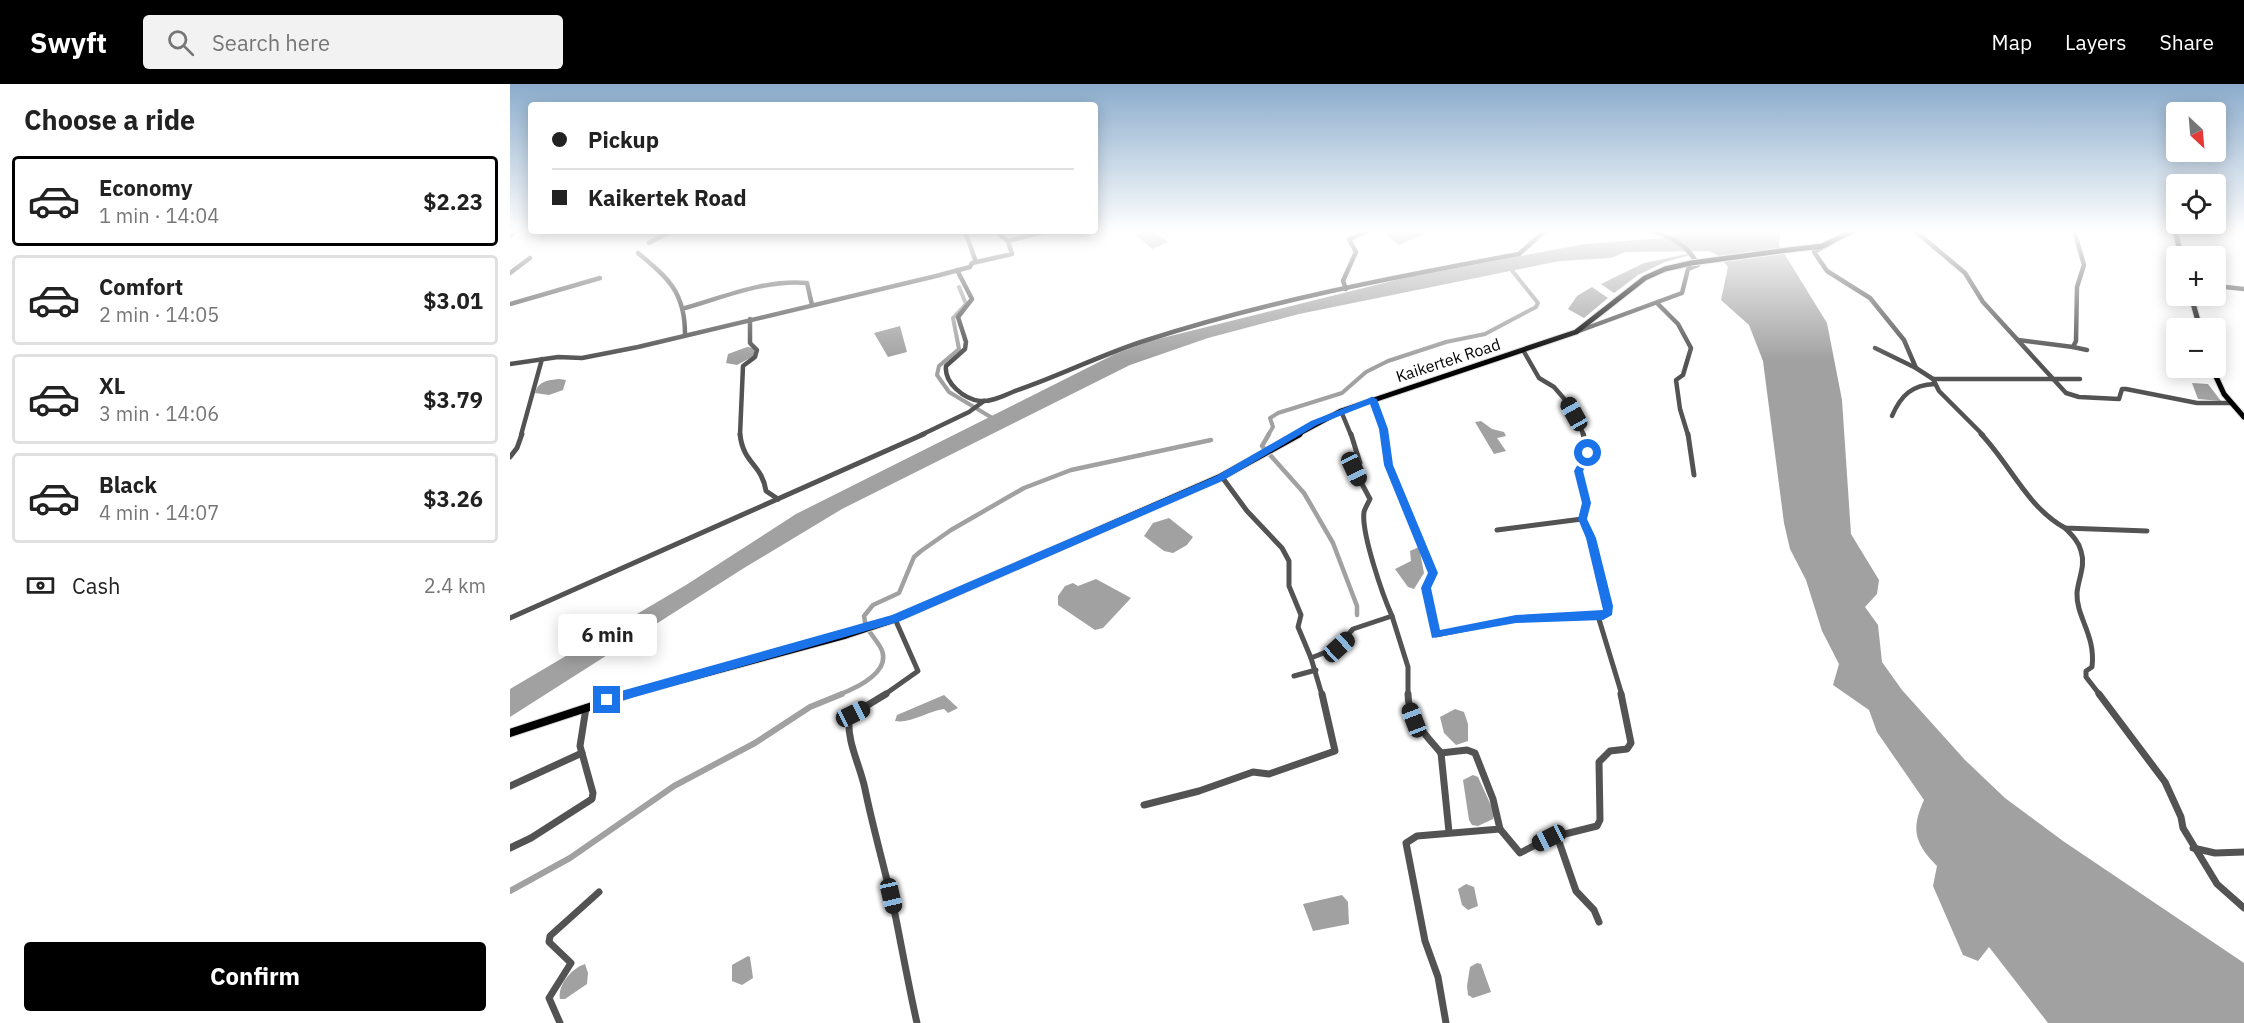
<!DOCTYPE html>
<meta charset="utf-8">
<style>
:root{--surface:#fff;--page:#f2f2f2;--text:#222;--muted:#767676;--line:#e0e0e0;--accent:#000}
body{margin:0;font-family:"IBM Plex Sans",sans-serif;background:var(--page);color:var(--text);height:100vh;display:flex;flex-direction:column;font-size:22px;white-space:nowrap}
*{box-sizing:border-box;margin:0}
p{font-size:20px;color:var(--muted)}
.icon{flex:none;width:33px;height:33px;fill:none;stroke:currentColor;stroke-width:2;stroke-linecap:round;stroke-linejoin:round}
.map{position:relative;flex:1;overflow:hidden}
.drawer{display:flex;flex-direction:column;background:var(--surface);width:510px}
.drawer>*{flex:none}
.hud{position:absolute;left:18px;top:18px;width:570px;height:132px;border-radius:6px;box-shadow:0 3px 15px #0003;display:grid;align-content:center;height:132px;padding:0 24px;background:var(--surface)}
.needle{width:39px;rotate:154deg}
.buttons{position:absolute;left:1656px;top:18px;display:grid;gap:12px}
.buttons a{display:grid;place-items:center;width:60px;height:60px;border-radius:6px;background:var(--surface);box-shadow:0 3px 15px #0003;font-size:30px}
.end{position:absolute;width:27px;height:27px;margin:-14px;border:8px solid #1a73e8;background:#fff;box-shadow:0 0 0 3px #fff}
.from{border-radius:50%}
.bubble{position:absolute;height:42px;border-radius:6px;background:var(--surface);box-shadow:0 3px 15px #0003;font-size:20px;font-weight:800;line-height:42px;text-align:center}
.car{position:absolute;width:18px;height:36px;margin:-18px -9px;border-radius:8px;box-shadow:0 0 4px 2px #0007;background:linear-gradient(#222 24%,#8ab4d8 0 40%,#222 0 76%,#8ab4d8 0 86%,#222 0)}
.hud b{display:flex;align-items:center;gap:21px;height:57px;font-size:22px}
.hud b+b{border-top:2px solid var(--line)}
.hud i{width:15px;height:15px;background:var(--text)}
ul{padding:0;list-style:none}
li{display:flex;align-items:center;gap:18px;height:90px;margin:0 12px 9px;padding:0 12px;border:3px solid var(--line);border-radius:6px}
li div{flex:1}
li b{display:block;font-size:22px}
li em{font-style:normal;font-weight:800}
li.on{border-color:var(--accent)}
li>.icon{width:54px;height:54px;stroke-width:1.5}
h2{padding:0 24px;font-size:27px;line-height:72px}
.pay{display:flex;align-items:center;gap:15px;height:66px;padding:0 24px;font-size:22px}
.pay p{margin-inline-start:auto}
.button{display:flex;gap:12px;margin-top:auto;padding:12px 24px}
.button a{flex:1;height:69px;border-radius:6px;background:var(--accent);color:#fff;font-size:24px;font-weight:800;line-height:69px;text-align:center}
header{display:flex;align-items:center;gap:36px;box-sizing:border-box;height:84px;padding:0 30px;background:var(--accent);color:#fff}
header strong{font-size:28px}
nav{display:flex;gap:33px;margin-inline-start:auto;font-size:21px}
.search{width:420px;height:54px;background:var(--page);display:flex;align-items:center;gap:15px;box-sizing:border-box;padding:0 21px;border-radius:6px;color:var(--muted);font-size:22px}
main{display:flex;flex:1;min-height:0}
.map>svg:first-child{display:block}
.water{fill:#a1a1a1}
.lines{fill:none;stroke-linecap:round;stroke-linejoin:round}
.canal-far2{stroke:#a1a1a1;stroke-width:4}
.canal-far1{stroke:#a1a1a1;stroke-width:4.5}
.canal{stroke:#a1a1a1;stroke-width:6}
.major-far2-casing{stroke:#dbdbdb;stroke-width:7}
.major-far1-casing{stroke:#dbdbdb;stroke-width:9}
.major-casing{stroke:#dbdbdb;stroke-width:10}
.minor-far2{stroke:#535353;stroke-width:4.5}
.minor-far1{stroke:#535353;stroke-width:5}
.minor{stroke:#535353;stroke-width:7}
.major-far2{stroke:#000;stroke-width:5}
.major-far1{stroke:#000;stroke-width:7}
.major{stroke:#000;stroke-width:8}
.major-bridge-casing{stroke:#dbdbdb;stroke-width:7;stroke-linecap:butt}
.major-bridge{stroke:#000;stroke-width:5}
.route{fill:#1a73e8}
.labels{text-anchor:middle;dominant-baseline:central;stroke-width:5;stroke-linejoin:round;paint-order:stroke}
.street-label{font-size:16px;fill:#000;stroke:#fff}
</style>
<header>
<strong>Swyft</strong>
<div class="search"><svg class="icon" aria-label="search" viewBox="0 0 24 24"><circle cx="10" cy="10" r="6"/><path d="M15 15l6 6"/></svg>Search here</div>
<nav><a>Map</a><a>Layers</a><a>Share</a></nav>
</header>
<main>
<section class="drawer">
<h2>Choose a ride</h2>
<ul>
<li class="on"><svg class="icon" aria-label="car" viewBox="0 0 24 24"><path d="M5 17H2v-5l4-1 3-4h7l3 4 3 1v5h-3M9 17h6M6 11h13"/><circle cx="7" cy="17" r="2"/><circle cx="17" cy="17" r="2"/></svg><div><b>Economy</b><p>1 min · 14:04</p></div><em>$2.23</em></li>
<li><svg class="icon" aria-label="car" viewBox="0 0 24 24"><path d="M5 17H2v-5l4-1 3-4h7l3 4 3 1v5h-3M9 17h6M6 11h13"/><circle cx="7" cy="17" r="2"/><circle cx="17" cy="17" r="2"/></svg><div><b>Comfort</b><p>2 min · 14:05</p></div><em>$3.01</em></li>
<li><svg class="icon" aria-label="car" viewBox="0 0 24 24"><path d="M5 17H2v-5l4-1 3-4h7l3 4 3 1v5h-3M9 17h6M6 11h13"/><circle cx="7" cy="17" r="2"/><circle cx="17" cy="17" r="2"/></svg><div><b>XL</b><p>3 min · 14:06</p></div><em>$3.79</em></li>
<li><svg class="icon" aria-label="car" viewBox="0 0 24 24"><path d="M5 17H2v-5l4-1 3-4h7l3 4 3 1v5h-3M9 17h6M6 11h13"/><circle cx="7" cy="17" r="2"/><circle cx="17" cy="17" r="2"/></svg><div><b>Black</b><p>4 min · 14:07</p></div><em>$3.26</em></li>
</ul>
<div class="pay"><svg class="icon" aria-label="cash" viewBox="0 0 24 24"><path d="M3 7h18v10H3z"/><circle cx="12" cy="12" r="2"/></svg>Cash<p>2.4 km</p></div>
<div class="button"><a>Confirm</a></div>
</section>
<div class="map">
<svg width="1734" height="939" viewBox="0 0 1734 939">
<rect width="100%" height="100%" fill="#fff"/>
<g class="water">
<path d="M638,146h5l15,12 -16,7 -17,-15z"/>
<path d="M871,146h41l5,3 -28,12z"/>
<path d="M1180,146h90l-1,15 48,78 15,77 9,134 28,46 -2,14 -12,13 13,18 4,37 20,28 63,70 40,38 58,43 181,122v60h-196l-59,-76 -11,14 -15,-6 -30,-69 4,-20c-23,-23 -26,-37 -13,-66l-47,-68 -8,-22 -36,-25 6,-21 -17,-33 -16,-51 -16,-31 -6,-26 -21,-162 -14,-36 -28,-25 7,-33 -9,-11 -10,-5 -84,1 -14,6 -52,3 -260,53 -91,24 -78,27 -288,144 -98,59 -234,149v-28l176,-104 110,-71 319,-160 35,-13 258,-64 177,-33 79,-6z"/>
<path d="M1177,170l3,1 -25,7 -27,13 -24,18 -13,-9 43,-21z"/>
<path d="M1082,203l16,11 -24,20 -16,-9 9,-13z"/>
<path d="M390,242l7,26 -19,5 -14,-24z"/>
<path d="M237,263l8,1 -1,8 -17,9 -11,-2 2,-9z"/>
<path d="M49,295l7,1 -3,10 -14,5 -14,-2c3,-12 13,-13 24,-14z"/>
<path d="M1682,299l16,1 13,17 -23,-2z"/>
<path d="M971,337l11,8 12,3 2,4 -9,2 9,13 -12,3 -19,-32z"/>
<path d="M659,434l24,19 -6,8 -14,8 -9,-2 -20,-15 9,-13z"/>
<path d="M909,463l5,26 -10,16 -6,-2 -13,-18 16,-8 -1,-10z"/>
<path d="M586,495l35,19 -28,30 -8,2 -37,-25v-9l7,-10 8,-3 5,3z"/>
<path d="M434,611l14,13 -10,5 -4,-4c-16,2 -34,15 -49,12l2,-6z"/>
<path d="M945,625l9,3 4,12v17l-12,4 -12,-12 -4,-16z"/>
<path d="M963,691l5,2 17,37 -2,5 -15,7 -6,-1 -3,-5 -6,-40z"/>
<path d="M956,800l8,3 4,19 -10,4 -6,-5 -4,-16z"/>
<path d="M832,811l6,7 1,22 -36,7 -10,-27z"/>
<path d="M238,872l2,1 3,21 -11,7 -10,-4v-16z"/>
<path d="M967,879l4,1 10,28 -18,6 -5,-3 -1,-9 3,-19z"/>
<path d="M75,880l3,9 -1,11 -22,15h-5c-3,-14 12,-31 25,-35z"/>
</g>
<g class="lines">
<g class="canal-far2">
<path d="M449,203l7,17 -13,14 6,31 -20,17 -2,9 12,17 45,27"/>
<path d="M758,351l5,-8 -3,-9 8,-5 64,-20 24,-21 22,-11 58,-19 39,-8 51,-27 2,-4 -28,-35"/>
</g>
<g class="canal-far1">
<path d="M759,350l-7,12 42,47 29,50 24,63v9"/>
<path d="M328,611c19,-7 58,-25 41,-50 -6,-10 -14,-16 -15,-29l9,-11 26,-12 15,-36 7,-6 30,-21 73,-42 47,-18 140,-30"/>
</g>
<path class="canal" d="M0,807l60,-33 104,-72 81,-43 55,-36 32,-13"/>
<defs>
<g id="major-far2">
<path d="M1665,146l6,26"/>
<path d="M1278,166l34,-4 33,-16"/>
<path d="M1681,212l9,32"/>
<path d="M1702,284l12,26 20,23"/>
<path d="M786,351l45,-24 235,-79 69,-54 20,-9 26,-6"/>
</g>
<path id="major-far1" d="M115,611l221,-60 49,-16 324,-141 80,-44"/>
<path id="major" d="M0,649l119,-39"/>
</defs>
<use href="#major-far2" class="major-far2-casing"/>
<use href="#major-far1" class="major-far1-casing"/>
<use href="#major" class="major-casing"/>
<g class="minor-far2">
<path d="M1404,146l51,43 18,29 83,91 13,4 40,2 3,-10h4l71,14h34"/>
<path d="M1564,146l10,35 -7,22 -1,54 -3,6 14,3"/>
<path d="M455,147l11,31"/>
<path d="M485,147l13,10"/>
<path d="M0,152l8,-6"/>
<path d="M498,157l40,-10"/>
<path d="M1322,158l-18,10 13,19 43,27 34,42 12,28 17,11"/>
<path d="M139,159l22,-12"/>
<path d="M128,169c30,25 47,39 47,81"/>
<path d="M447,186l15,29 -14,18 8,25 -1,7 -19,17c-2,17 18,33 34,35 12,1 25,-6 35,-10 45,-15 87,-37 132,-51 121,-39 247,-63 372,-86l27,-24"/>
<path d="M0,189l20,-15"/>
<path d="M1706,202l28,3"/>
<path d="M836,205l-3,-8 13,-29 -7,-13 22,-9"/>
<path d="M1147,219l21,21 13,24 -8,27 -7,5 4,29 8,26"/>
<path d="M0,220l90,-26"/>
<path d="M175,224c39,-11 81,-29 122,-25l5,22"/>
<path d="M1066,248l106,-39 6,-24 10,-4c-10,-20 -29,-30 -50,-35"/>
<path d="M1508,256l55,7"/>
<path d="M1365,264l41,20"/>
<path d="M1013,266l16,28 15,9 13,15 17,33"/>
<path d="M0,280l48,-7 24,1 56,-11 298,-71 34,-9 2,-4 40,-9 -4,-13"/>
<path d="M862,315l13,36"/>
<path d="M831,327l10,24"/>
<path d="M1382,332c9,-21 20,-31 43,-32"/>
<path d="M11,351l21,-76"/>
<path d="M230,351l3,-69 12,-9 2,-7 -7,-7v-24"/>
<path d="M411,351l48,-23 15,-11"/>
<path d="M1473,351l-44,-44 -6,-12h147"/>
</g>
<g class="minor-far1">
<path d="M230,350c3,30 22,30 26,57l12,8"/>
<path d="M841,350l9,29 -6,6 16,30c-2,4 -5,9 -6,13 -3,21 19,84 28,104"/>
<path d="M875,350l4,30 44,109 -7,15 10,47 80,-16 87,-3 5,-4 -17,-74 -9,-19 4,-16 -8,-32 10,-18 -5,-19"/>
<path d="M1178,350l6,41"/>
<path d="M1471,350c29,30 46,73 84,94l82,3"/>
<path d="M0,373l7,-9 5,-14"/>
<path d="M712,393l25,34 35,37 7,13v25l12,29 -3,12 13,31 25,-10 17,-19 39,-13 16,51v28"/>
<path d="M1555,444c7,7 14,14 16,23 5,15 -3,28 -4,42 -1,24 19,42 15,74l-6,4v6l14,18"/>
<path d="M987,446l85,-11"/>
<path d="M1088,532l24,79"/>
<path d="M0,534l414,-184"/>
<path d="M801,574l11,37"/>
<path d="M784,592l22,-6"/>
<path d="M374,611l34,-24 -23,-52"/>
</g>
<g class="minor">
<path d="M376,610l-33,20 -4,4c-2,25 11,47 16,71 9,44 22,87 31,130 7,35 13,69 21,104"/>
<path d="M898,610c0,25 18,41 33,59l26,-3 8,3 18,46 7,30 -83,7 -11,7 19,98 13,36 8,46"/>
<path d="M1589,610l66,88 16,35 2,11 34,56 27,24"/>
<path d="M931,669l8,79"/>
<path d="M0,702l72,-33"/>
<path d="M634,721l55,-14 54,-19 16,2 66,-23 -13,-57"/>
<path d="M990,745l20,24 29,-15 48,-12 3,-6 -1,-58 11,-11 17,-2 4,-6 -10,-49"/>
<path d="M1047,752l19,55 18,19 5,12"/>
<path d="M0,764l21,-10 61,-39 1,-6 -13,-47 6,-38"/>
<path d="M1683,764l22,5 29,-1"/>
<path d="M50,939l-11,-25 22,-35 -22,-21 1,-6 49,-44"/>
</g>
<use href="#major-far2" class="major-far2"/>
<use href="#major-far1" class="major-far1"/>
<use href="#major" class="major"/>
<defs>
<path id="major-bridge" d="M1181,179l97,-13"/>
</defs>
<use href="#major-bridge" class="major-bridge-casing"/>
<use href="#major-bridge" class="major-bridge"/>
</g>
<linearGradient id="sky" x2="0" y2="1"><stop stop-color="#8baccc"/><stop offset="0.53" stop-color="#fff"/><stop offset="1" stop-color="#fff" stop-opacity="0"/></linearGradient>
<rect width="1734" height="277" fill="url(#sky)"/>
<path class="route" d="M862,313l5,2 11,30 5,36 45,108 -7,15 9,42 76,-15 87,-5 -17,-72 -8,-19 4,-16 -8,-32 11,-20 3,-1 5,3 -10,18 8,32 -4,16 9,19 17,68 -1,9 -9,5 -87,3 -84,15 -11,-50 7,-15 -44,-108 -5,-36 -9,-25 -53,21 -95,56 -324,141 -291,83 -6,-5 6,-5 285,-80 324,-139 95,-55z"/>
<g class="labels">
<g class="street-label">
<text transform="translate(938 276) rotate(-18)">Kaikertek Road</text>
</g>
</g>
</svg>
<div class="buttons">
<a><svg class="needle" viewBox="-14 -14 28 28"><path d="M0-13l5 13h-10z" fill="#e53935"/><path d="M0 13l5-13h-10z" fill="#767676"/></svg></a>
<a><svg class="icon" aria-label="locate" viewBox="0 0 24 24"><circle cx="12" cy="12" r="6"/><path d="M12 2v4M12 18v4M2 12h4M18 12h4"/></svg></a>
<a>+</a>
<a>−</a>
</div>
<i class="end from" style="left:1078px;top:369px"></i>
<i class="end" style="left:97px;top:616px"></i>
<div class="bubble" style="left:48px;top:530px;width:99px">6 min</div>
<i class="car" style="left:1064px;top:330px;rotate:331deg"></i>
<i class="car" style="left:844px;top:385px;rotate:155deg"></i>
<i class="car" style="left:829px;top:563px;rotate:48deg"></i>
<i class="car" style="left:343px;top:630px;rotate:64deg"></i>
<i class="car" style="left:904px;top:636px;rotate:339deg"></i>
<i class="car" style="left:1039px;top:754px;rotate:243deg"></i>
<i class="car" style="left:381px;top:812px;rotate:167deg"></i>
<div class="hud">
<b><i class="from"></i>Pickup</b>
<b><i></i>Kaikertek Road</b>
</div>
</div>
</main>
